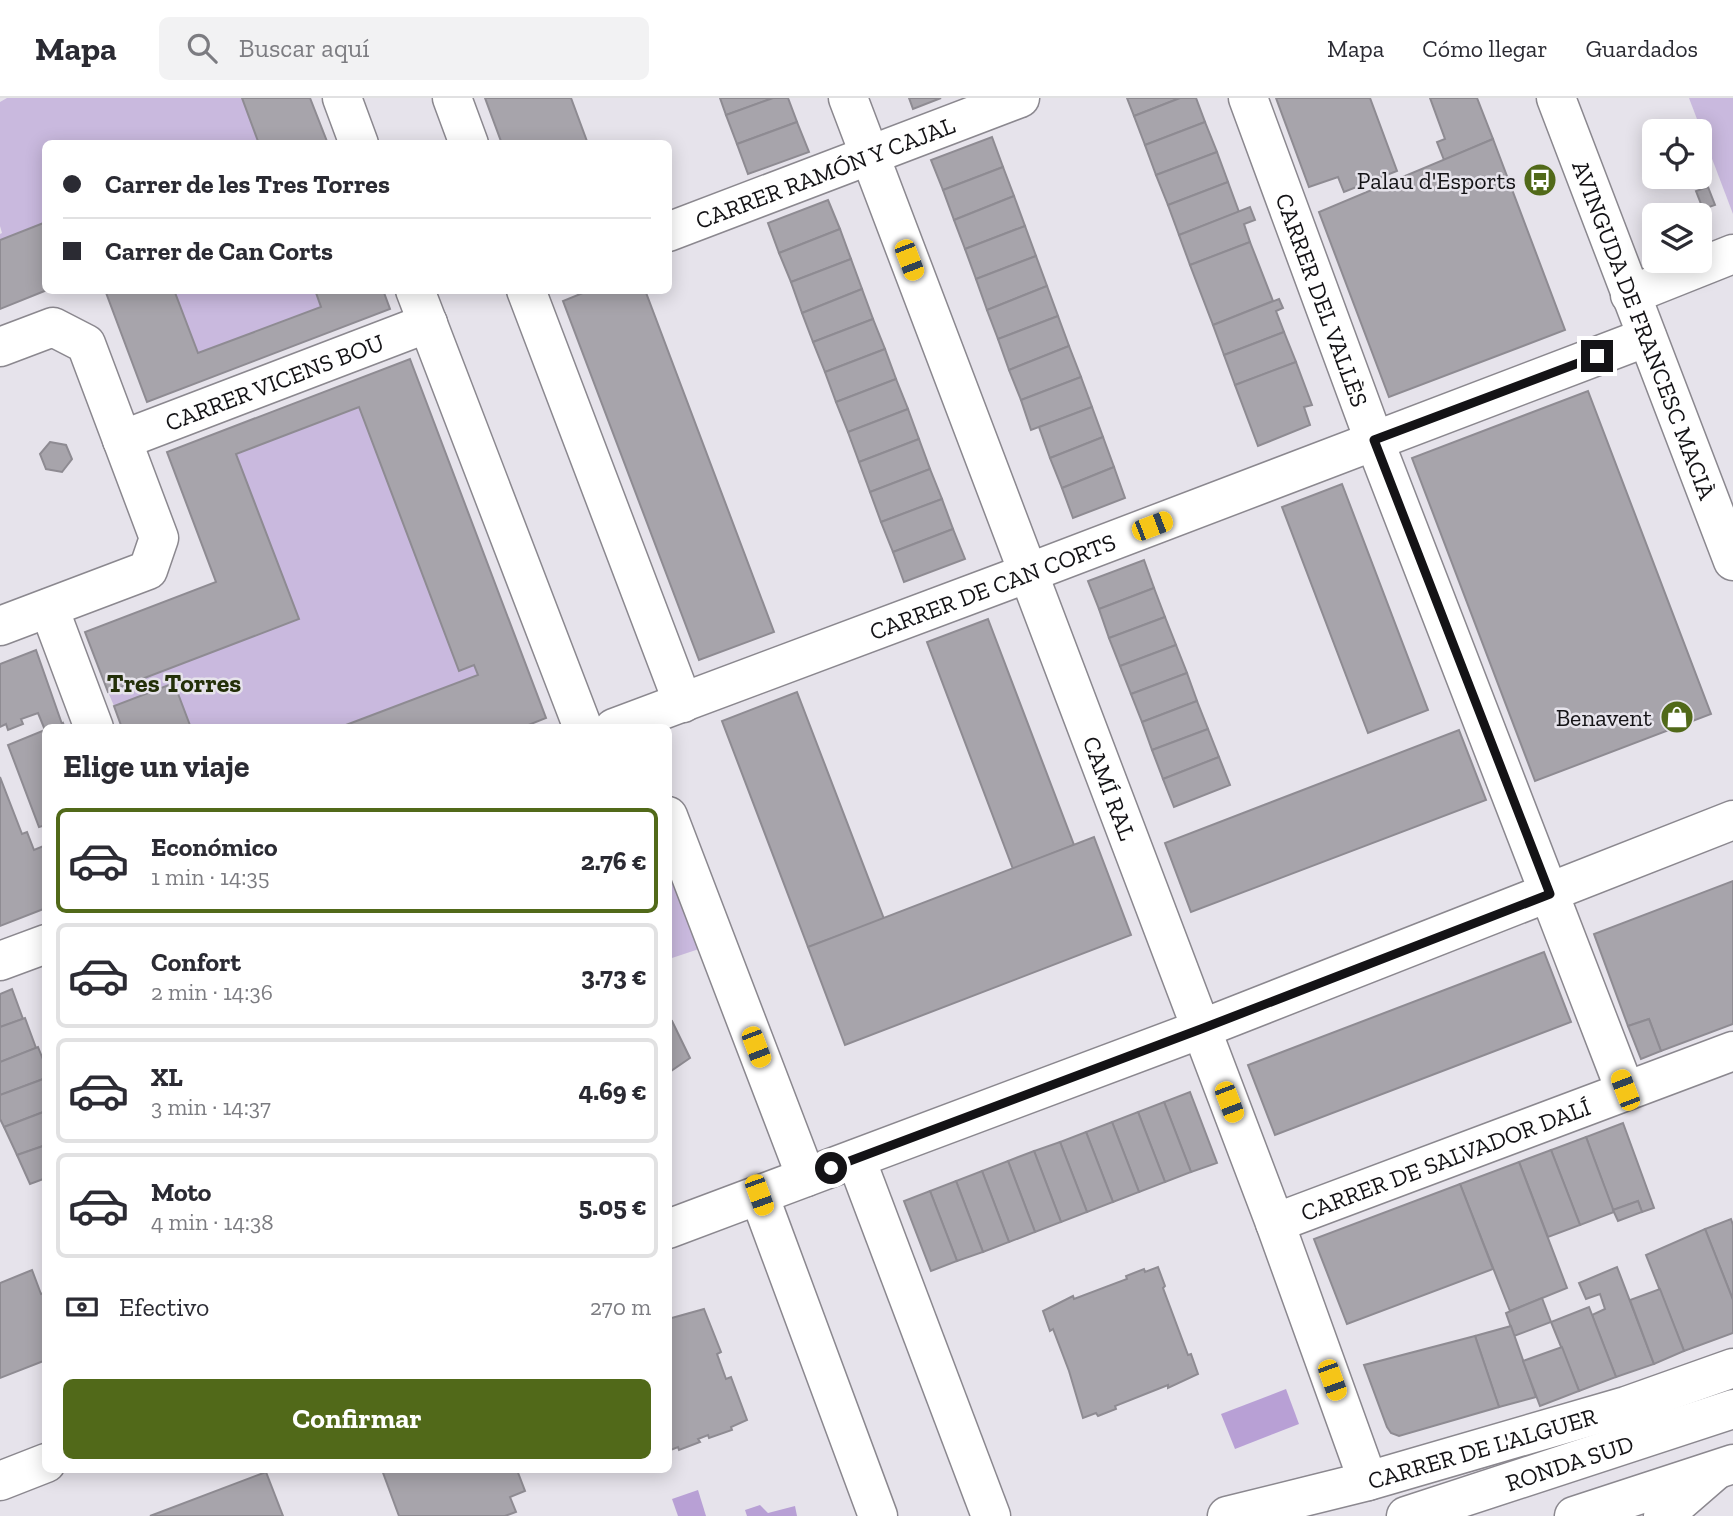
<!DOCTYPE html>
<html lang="es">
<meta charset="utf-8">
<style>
:root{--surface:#fff;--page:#f2f2f3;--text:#2b2b33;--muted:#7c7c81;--line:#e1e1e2;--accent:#516919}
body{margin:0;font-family:"Zilla Slab",serif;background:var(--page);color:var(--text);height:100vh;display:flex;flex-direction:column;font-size:26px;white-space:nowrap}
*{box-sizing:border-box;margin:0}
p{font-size:23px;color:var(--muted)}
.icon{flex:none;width:38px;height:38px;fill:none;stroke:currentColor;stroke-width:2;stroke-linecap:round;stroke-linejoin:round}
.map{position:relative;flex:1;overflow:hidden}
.sheet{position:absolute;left:42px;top:626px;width:630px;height:749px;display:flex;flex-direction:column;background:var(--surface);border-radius:10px;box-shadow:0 4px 18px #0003}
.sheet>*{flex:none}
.guide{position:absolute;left:42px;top:42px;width:630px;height:154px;border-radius:10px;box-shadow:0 4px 18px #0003;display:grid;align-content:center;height:154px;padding:0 21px;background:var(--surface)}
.fabs{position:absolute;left:1642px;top:21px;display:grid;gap:14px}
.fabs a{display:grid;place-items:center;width:70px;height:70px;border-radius:10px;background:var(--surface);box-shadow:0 4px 18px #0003;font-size:35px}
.end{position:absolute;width:32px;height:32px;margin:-16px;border:9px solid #141316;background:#fff;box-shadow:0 0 0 4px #fff}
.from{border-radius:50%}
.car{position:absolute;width:21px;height:42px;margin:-21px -10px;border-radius:9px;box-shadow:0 0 5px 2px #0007;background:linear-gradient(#f5c518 24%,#345 0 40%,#f5c518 0 76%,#345 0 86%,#f5c518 0)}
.guide b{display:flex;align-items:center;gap:24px;height:66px;font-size:26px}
.guide b+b{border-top:2px solid var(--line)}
.guide i{width:18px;height:18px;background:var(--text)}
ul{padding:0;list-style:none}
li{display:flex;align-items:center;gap:21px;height:105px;margin:0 14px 10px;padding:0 7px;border:4px solid var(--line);border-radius:10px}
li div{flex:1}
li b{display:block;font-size:26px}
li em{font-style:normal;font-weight:700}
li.on{border-color:var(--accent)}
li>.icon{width:63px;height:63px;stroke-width:1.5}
h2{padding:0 21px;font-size:32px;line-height:84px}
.pay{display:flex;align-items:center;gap:18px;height:77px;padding:0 21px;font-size:26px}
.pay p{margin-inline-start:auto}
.action{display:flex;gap:14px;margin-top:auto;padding:14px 21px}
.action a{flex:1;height:80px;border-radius:10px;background:var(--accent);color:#fff;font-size:28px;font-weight:700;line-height:80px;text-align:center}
header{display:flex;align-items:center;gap:42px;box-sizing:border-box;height:98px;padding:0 35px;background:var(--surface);border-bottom:2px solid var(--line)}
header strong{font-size:33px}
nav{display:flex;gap:38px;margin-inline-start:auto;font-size:24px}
.search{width:490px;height:63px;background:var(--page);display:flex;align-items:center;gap:18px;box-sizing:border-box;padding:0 24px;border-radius:10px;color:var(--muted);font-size:26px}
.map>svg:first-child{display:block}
.green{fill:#c9b9de}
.water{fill:#b8a0d5}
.building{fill:#a7a4ab;stroke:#8e8b92;stroke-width:2}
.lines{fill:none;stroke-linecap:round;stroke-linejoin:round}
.minor-casing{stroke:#8b888f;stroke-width:41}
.major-casing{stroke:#8b888f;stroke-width:41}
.minor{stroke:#fff;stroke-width:38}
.major{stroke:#fff;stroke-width:38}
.route{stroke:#141316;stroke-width:9}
.labels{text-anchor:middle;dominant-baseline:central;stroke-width:5;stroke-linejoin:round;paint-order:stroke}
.street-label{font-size:24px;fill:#141316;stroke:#e6e3eb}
.poi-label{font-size:24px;fill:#141316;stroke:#e6e3eb;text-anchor:end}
.neighbourhood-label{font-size:26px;font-weight:bold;fill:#232f09;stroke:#e6e3eb}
</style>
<header>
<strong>Mapa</strong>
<div class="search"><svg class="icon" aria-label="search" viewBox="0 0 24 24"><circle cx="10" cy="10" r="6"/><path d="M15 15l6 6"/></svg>Buscar aquí</div>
<nav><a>Mapa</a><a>Cómo llegar</a><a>Guardados</a></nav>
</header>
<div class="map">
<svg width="1733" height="1418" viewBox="0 0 1733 1418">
<rect width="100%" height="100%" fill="#e6e3eb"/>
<g class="green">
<path d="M7,0h235l17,45 -213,1 -1,78 -45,18v-6l2,-1 -2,-7v-124z"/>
<path d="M1689,0h44v116z"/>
<path d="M174,193h141l6,16 -123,46z"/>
<path d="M359,309l119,268 -140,53h-147l-17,-45 -60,23 -6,-14 191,-73 -63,-165z"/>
<path d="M668,718l49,127 -48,16h-1z"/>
</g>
<g class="water">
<path d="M1286,1291l13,35 -64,25 -14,-35z"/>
<path d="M698,1392l8,26h-28l-6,-17z"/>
<path d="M760,1407l8,8 27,-7 2,10h-50l-2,-6z"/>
</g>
<g class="building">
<path d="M242,0h68l18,46h-69z"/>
<path d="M485,0h86l17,46h-86z"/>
<path d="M720,0h53l-47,17z"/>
<path d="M773,0h15l9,24 -60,22 -11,-29z"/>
<path d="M909,0h32l-28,11z"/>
<path d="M1127,0h53l-46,18z"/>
<path d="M1180,0h16l9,24 -60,23 -11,-29z"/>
<path d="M1276,0h94l27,73 -53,21 -6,-15 -29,10z"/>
<path d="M1430,0h47l16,41 -49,21 -7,-18 8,-3z"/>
<path d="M797,24l12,30 -61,22 -11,-30z"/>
<path d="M1205,24l12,30 -61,23 -11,-30z"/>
<path d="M992,39l11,30 -60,23 -12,-30z"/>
<path d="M1493,41l72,191 -176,67 -70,-185z"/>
<path d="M1217,54l11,30 -60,23 -12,-30z"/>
<path d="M1003,69l11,29 -60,24 -11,-30z"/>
<path d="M1228,84l11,30 -60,23 -11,-30z"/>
<path d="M1708,89l7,18 -12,4 -7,-18z"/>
<path d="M1014,98l11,30 -60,23 -11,-29z"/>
<path d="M828,102l12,29 -61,24 -11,-30z"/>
<path d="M1250,109l5,13 -11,4 6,18 -60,23 -11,-30z"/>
<path d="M46,124l1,68 -47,19v-69z"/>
<path d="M1025,128l11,30 -60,23 -11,-30z"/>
<path d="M840,131l11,30 -60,23 -12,-29z"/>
<path d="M1250,144l23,59 -60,24 -23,-60z"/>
<path d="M1036,158l11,30 -60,24 -11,-31z"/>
<path d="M851,161l11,30 -60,24 -11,-31z"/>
<path d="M1047,188l11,30 -60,23 -11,-29z"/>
<path d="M862,191l11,30 -60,23 -11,-29z"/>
<path d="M105,192h69l24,63 123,-46 -6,-17h68l7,19 -243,93z"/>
<path d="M590,192h55l129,342 -75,28 -136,-359z"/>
<path d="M1279,201l4,9 -7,3 8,21 -60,23 -11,-30z"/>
<path d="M1058,218l11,30 -60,24 -11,-31z"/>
<path d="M873,221l12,30 -60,23 -12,-30z"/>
<path d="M1284,234l12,30 -61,23 -11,-30z"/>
<path d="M1069,248l12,31 -60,23 -12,-30z"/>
<path d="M885,251l11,30 -60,23 -11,-30z"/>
<path d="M410,261l136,359 -25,10h-183l140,-53 -4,-10 -15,6 -100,-264 -123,47 63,165 -191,73 -23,-60 131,-50 -49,-130z"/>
<path d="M1296,264l16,43 -8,2 6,18 -52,21 -23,-61z"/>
<path d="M1081,279l11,30 -61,23 -10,-30z"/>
<path d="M896,281l12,30 -60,23 -12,-30z"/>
<path d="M1588,293l123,323 -176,67 -123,-323z"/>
<path d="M1092,309l11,30 -53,21 -11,-31z"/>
<path d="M908,311l11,30 -60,23 -11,-30z"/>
<path d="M1103,339l11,30 -52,21 -12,-30z"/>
<path d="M919,341l11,30 -60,23 -11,-30z"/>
<path d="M50,344l16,3 6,14 -10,13 -16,-3 -6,-15z"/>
<path d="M1114,369l11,31 -52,20 -11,-30z"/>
<path d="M930,371l12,30 -61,23 -11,-30z"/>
<path d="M1342,386l86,226 -60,23 -86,-226z"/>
<path d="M942,401l11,30 -60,23 -12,-30z"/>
<path d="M953,431l12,30 -61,23 -11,-30z"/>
<path d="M1144,462l10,28 -55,21 -11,-28z"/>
<path d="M1154,490l11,29 -56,21 -10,-29z"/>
<path d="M1165,519l11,28 -56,21 -11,-28z"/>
<path d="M988,521l86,226 -61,24 -86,-227z"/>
<path d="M1176,547l11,28 -56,21 -11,-28z"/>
<path d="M36,552l26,74 1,-1 2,5h-19v97l-7,2 -31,-82 37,-15 -7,-17 -17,6 2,5 -15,6 -2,-6 -6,3v-63z"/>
<path d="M1187,575l10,28 -55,21 -11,-28z"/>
<path d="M174,585l17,45h-69l-8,-22z"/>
<path d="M797,594l87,227 -76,28 -86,-226z"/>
<path d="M1197,603l11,28 -56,21 -10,-28z"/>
<path d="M1208,631l11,28 -56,22 -11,-29z"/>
<path d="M1459,632l27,70 -295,112 -26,-69z"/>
<path d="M1219,659l11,28 -56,22 -11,-28z"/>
<path d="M0,679l22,57 5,-2 7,18 12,-5v63l-46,18z"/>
<path d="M1094,739l37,98 -286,110 -37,-98z"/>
<path d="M1733,783v143l-72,27 -12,-32 -21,7 -34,-92z"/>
<path d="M1544,854l27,70 -296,113 -27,-70z"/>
<path d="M12,891l11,30 -23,8v-33z"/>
<path d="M25,920l11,30 -36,14v-35z"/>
<path d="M1649,921l12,32 -20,8 -13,-33z"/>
<path d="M672,923l18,37 -22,15v-50z"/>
<path d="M38,949l8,20v11l-46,17v-33z"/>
<path d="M46,980v33l-42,16 -4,-8v-24z"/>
<path d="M1190,994l27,71 -26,9 -27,-70z"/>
<path d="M1164,1004l27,70 -26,10 -27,-70z"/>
<path d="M46,1013v34l-29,10 -13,-28z"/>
<path d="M1138,1014l27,70 -26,10 -27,-70z"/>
<path d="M1112,1024l27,70 -26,10 -27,-70z"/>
<path d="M1623,1025l31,85 -12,4 -4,-11 -25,9 -27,-73z"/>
<path d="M1086,1034l27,70 -26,10 -27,-70z"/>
<path d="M1586,1039l28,75 -34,13 -29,-75z"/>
<path d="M1060,1044l27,70 -26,10 -27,-71z"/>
<path d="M46,1047v33l-16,6 -13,-29z"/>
<path d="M1551,1052l29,75 -32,12 -29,-75z"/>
<path d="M1034,1053l27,71 -26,10 -27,-71z"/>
<path d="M1008,1063l27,71 -26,10 -27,-71z"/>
<path d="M1519,1064l48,126 -57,23 -50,-127z"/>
<path d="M982,1073l27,71 -26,10 -27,-71z"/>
<path d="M956,1083l27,71 -26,9 -27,-70z"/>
<path d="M1460,1086l33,85 -146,55 -33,-85z"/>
<path d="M930,1093l27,70 -26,10 -27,-70z"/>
<path d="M1638,1103l4,11 -24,9 -5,-11z"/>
<path d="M1731,1121l2,6v75l-28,-71z"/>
<path d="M1705,1131l28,71v33l-49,18 -38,-96z"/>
<path d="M1158,1169l7,19 -2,2 25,67 3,-1 7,20 -30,14v-3l-53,21 1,3 -18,7 -2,-3 -13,5 -14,-47 -16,-42 -3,2 -7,-20 30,-15 1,3 53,-20 -1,-3 18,-7 1,3z"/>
<path d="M1617,1169l37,97 -38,13 -24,-62 13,-6 -5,-15 -14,5 -7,-16z"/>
<path d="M32,1172l9,24 5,-2v68l-46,18v-95z"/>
<path d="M1660,1191l24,62 -30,13 -24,-64z"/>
<path d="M1542,1200l9,24 -37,14 -8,-23z"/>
<path d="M1589,1209l27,70 -37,14 -28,-69z"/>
<path d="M704,1211l17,43 -4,2 9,25 5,-2 16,43 -16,7 1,3 -23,8 -1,-3 -10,4 2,3 -21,8 -1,-3 -10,4v-132z"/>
<path d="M1511,1228l25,71 -37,10 -24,-71z"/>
<path d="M1475,1238l24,71 -100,29 -8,-3 -4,-6 -23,-62z"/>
<path d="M1562,1249l17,44 -39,15 -17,-45z"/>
<path d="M382,1372h135l8,21 -15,6 6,15 -11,4h-106z"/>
<path d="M266,1374l17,44h-133z"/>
</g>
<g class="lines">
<defs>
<g id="minor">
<path d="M342,0l17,46"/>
<path d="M452,0l17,46"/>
<path id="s1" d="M848,0l427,1125 93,258"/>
<path id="s2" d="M1248,0l126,342 251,650"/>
<path id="s3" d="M1556,0l177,463"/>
<path id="s4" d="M668,134l352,-134"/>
<path d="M415,192l168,438"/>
<path d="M526,192l157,413"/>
<path d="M1630,197l103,-41"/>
<path d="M0,249l53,-20 33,17 73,194 -11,32 -148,56"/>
<path id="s5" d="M122,342l306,-117"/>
<path d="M49,510l45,120"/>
<path id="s6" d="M614,630l414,-155 619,-236"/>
<path d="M668,718l138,361"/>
<path d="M0,863l46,-17"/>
<path d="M856,1061l135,357"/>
<path d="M759,1097l119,321"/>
<path id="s7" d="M1275,1125l458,-172"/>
<path d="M668,1131l533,-200 532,-209"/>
<path d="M0,1383l46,-18"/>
<path id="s8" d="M1227,1418l141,-35 258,-75 107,-38"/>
<path d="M1663,1418l52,-45"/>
</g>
<g id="major">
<path id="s9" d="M1406,1418l327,-107"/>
<path d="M1574,1418l159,-52"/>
</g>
</defs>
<use href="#minor" class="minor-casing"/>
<use href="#major" class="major-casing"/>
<use href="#minor" class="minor"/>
<use href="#major" class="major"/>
</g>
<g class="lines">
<path class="route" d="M831,1070l370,-139 349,-135 -176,-454 223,-84"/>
</g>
<defs>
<symbol id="bus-disc" viewBox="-11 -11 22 22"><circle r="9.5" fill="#516919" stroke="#e6e3eb"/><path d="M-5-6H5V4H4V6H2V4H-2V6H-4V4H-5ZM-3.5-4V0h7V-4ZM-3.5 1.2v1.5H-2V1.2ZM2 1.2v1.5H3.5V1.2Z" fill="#fff"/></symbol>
<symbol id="shop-disc" viewBox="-11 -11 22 22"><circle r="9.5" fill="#516919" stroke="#e6e3eb"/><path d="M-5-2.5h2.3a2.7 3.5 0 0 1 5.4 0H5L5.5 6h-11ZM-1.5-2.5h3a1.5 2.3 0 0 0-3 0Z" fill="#fff"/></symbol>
</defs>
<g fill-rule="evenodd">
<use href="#bus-disc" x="1521" y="63" width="38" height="38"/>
<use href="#shop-disc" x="1658" y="600" width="38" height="38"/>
</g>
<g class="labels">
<g class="street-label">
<text stroke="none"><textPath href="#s4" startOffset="168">CARRER RAMÓN Y CAJAL</textPath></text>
<text stroke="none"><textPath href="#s2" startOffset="215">CARRER DEL VALLÈS</textPath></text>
<text stroke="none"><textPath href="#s3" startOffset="248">AVINGUDA DE FRANCESC MACIÀ</textPath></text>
<text stroke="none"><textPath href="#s5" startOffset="163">CARRER VICENS BOU</textPath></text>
<text stroke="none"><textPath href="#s6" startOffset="404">CARRER DE CAN CORTS</textPath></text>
<text stroke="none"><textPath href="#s1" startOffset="738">CAMÍ RAL</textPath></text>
<text stroke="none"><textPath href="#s7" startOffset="182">CARRER DE SALVADOR DALÍ</textPath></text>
<text stroke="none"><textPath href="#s8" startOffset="264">CARRER DE L'ALGUER</textPath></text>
<text stroke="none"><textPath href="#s9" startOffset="172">RONDA SUD</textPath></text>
</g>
<g class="poi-label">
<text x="1516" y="82">Palau d'Esports</text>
<text x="1652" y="619">Benavent</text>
</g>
<g class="neighbourhood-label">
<text x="174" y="585">Tres Torres</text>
</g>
</g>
</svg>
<div class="fabs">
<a><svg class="icon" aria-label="locate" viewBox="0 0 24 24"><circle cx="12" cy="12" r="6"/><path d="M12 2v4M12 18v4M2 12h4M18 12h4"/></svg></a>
<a><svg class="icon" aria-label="layers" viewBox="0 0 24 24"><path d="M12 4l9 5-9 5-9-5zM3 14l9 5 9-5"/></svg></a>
</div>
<i class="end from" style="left:831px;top:1070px"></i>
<i class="end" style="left:1597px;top:258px"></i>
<i class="car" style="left:909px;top:162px;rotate:159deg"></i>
<i class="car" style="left:1152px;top:428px;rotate:69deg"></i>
<i class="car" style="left:756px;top:949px;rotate:159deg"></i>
<i class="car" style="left:1625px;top:992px;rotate:339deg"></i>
<i class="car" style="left:1229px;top:1004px;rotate:159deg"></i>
<i class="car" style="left:759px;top:1097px;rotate:160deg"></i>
<i class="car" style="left:1332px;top:1282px;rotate:160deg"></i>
<div class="guide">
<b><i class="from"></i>Carrer de les Tres Torres</b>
<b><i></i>Carrer de Can Corts</b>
</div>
<section class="sheet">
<h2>Elige un viaje</h2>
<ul>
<li class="on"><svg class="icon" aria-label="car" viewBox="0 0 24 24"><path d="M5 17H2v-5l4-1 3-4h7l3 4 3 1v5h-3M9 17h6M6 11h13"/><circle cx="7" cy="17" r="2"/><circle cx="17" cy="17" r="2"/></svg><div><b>Económico</b><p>1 min · 14:35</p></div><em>2.76 €</em></li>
<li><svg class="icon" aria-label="car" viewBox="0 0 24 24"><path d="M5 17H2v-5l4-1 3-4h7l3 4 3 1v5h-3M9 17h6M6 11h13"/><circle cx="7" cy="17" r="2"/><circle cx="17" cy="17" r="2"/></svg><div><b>Confort</b><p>2 min · 14:36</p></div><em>3.73 €</em></li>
<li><svg class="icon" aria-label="car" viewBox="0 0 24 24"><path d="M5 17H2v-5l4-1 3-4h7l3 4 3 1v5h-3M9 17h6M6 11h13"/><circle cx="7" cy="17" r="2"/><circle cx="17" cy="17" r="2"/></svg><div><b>XL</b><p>3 min · 14:37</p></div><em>4.69 €</em></li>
<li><svg class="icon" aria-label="car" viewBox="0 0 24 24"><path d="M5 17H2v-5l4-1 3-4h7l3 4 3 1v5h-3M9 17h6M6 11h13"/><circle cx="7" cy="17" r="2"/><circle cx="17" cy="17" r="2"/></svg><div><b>Moto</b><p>4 min · 14:38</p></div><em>5.05 €</em></li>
</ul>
<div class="pay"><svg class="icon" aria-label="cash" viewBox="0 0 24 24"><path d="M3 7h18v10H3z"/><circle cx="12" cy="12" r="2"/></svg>Efectivo<p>270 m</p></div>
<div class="action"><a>Confirmar</a></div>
</section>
</div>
